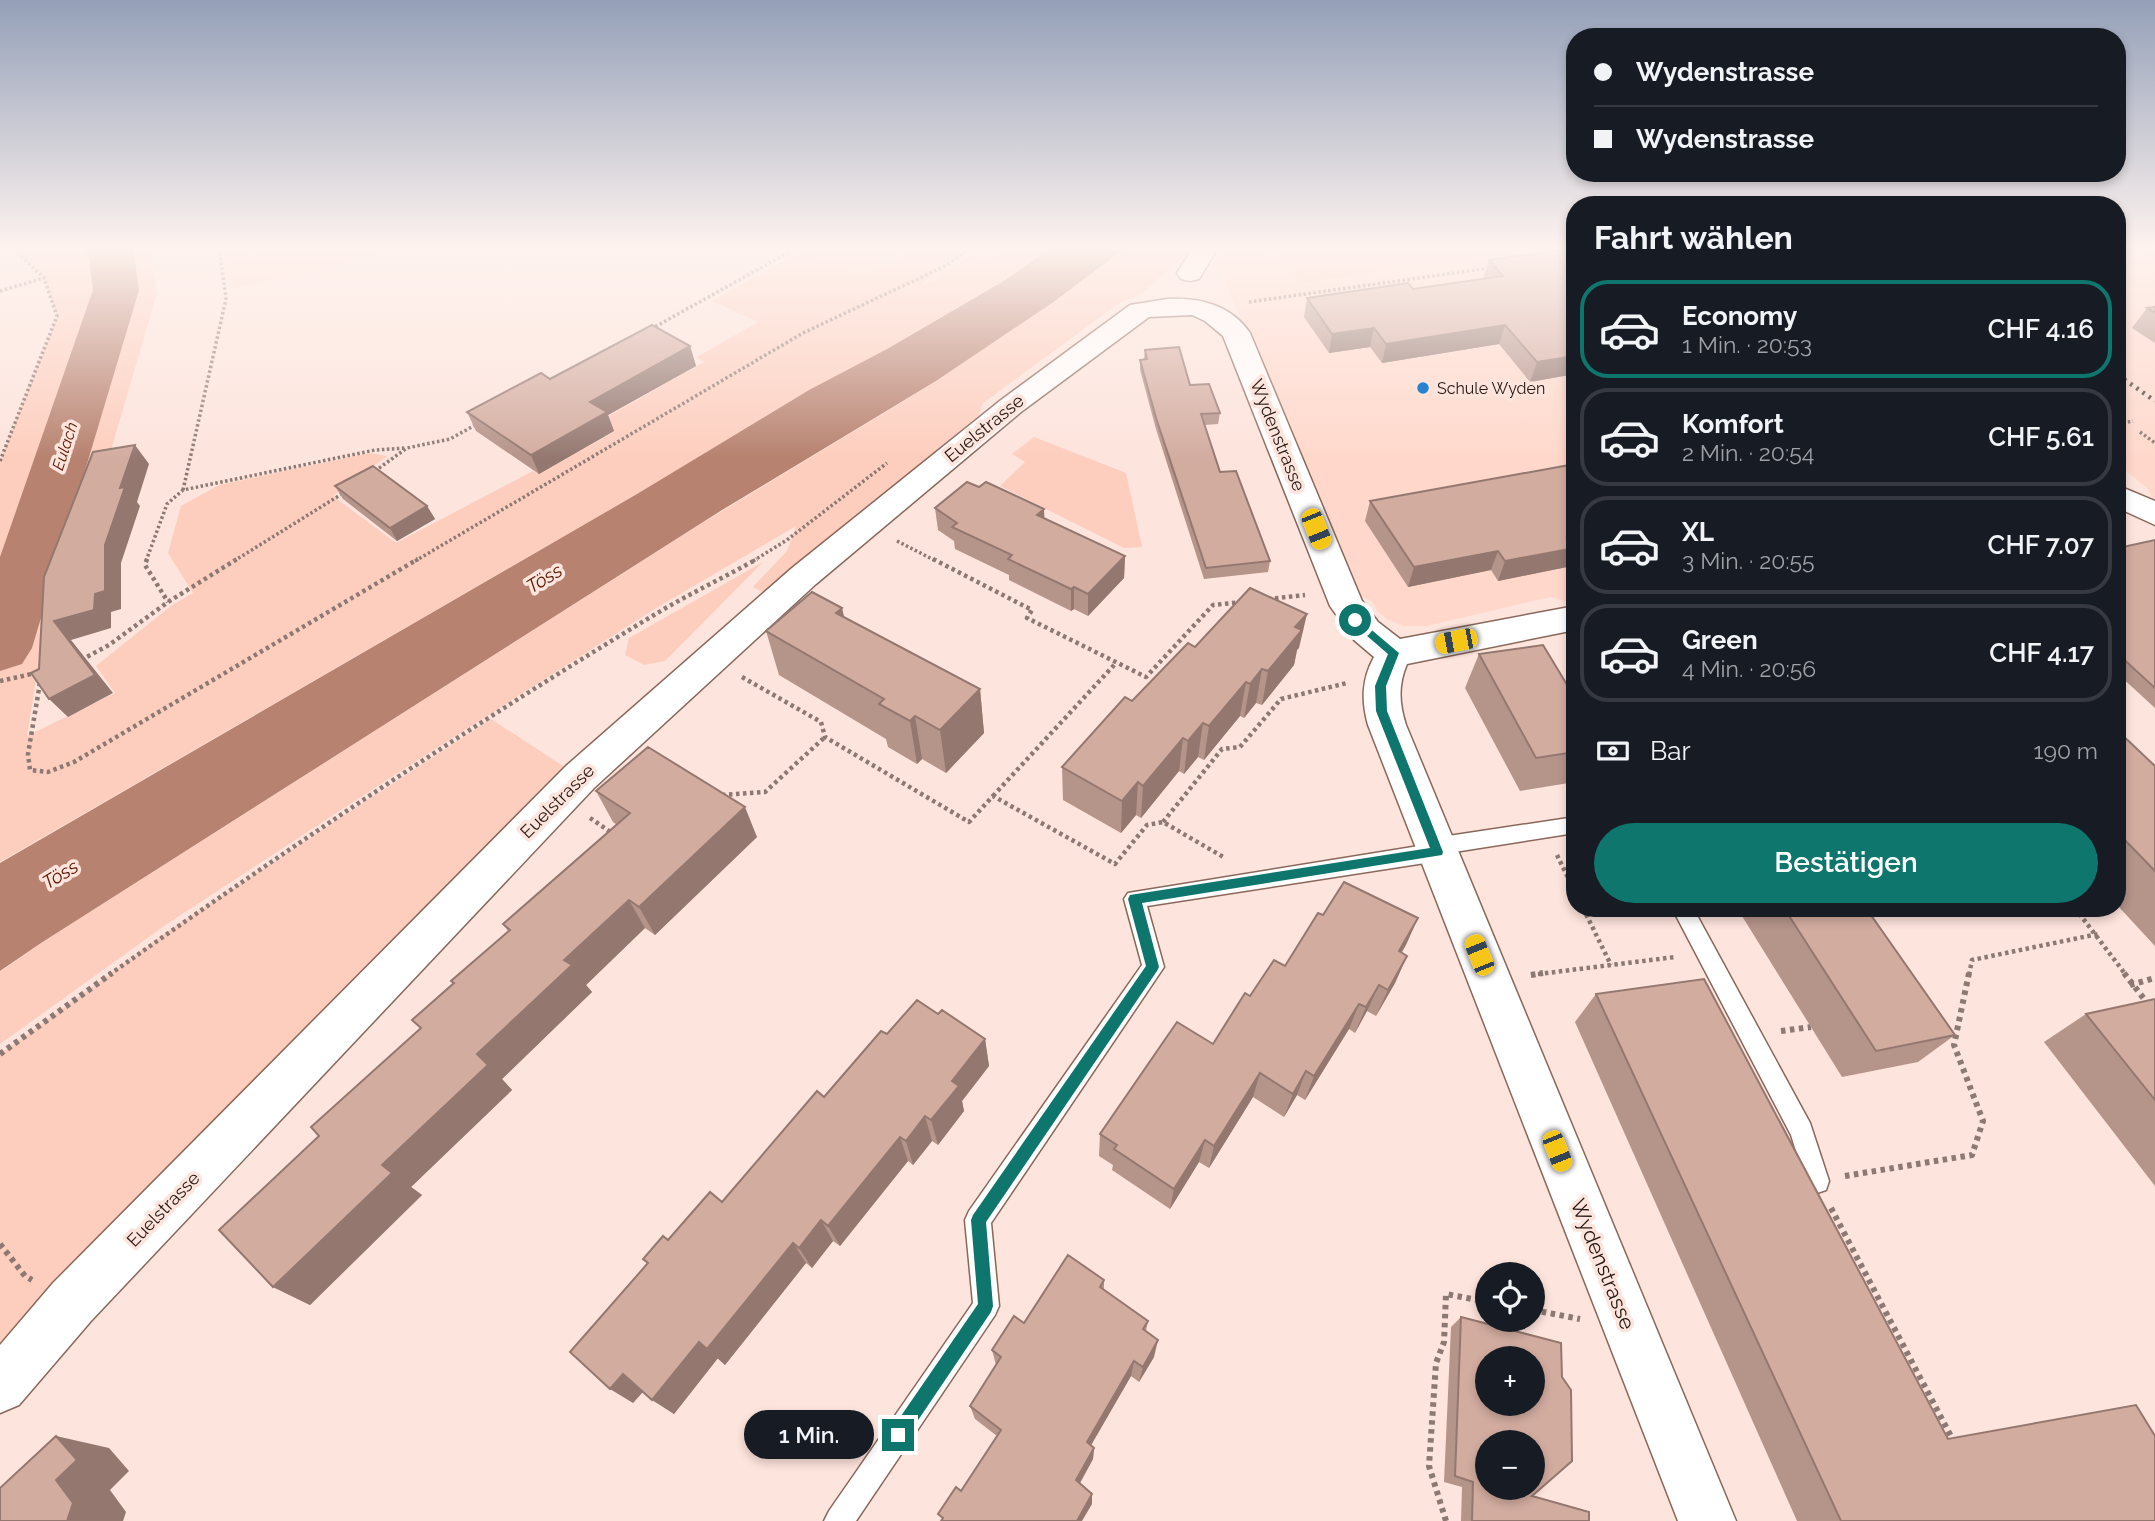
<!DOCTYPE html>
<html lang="de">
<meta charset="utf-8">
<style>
:root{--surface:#171b24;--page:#20242c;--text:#f1f3f6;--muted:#9ea1a6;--line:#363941;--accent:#0f766e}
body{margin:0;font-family:Raleway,sans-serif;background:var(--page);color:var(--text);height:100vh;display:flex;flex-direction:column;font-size:26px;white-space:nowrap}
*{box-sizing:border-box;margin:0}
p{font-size:23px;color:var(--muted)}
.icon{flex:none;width:38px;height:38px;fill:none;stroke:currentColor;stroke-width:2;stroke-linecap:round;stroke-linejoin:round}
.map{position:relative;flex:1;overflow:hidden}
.side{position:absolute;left:1566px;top:196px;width:560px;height:721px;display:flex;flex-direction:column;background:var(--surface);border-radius:28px;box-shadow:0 4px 10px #0003}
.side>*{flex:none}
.top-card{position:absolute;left:1566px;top:28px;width:560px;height:154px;border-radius:28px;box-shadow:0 4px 10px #0003;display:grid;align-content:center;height:154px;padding:0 28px;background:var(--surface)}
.buttons{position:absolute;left:1475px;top:1262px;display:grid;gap:14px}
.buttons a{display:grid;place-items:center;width:70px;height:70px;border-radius:50%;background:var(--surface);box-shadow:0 4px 10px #0003;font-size:35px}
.end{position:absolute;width:32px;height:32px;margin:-16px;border:9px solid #0f766e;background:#fff;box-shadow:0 0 0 4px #fff}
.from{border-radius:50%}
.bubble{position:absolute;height:49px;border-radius:24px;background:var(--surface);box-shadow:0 4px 10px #0003;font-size:23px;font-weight:600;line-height:49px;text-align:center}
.car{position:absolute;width:21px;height:42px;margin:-21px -10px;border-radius:9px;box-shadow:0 0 5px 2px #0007;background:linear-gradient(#f5c518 24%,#345 0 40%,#f5c518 0 76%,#345 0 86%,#f5c518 0)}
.top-card b{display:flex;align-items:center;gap:24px;height:66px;font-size:26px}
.top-card b+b{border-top:2px solid var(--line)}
.top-card i{width:18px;height:18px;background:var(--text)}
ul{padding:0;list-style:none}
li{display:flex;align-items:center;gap:21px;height:98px;margin:0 14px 10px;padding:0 14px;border:4px solid var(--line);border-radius:28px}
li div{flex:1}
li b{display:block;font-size:26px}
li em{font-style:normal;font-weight:600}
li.selected{border-color:var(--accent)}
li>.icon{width:63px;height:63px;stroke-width:1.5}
h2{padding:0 28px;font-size:32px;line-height:84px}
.pay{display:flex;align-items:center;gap:18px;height:77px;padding:0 28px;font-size:26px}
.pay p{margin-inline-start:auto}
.action{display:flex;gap:14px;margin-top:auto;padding:14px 28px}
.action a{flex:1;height:80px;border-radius:42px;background:var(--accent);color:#fff;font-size:28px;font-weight:600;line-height:80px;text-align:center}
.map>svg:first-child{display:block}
.built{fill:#ffd8cb}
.green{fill:#fdcebe}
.water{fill:#b78270}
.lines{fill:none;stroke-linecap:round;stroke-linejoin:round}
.river{fill:#b78270;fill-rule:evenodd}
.lane-casing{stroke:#8a675b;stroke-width:3}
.street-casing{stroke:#8a675b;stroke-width:3}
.path-far2{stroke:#8c7973;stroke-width:3.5;stroke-dasharray:2.5 2.5;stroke-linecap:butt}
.path-far1{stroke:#8c7973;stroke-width:4.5;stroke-dasharray:3.5 3.5;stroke-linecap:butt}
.path{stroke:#8c7973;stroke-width:6;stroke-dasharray:4.5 4.5;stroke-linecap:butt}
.lane{fill:#fff;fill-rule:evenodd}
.street{fill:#fff;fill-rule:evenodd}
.rail{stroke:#483934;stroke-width:4.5;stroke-dasharray:2.5 5;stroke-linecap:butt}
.wall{fill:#b5948a}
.shaded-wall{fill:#947870}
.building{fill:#d3aca0;stroke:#947870;stroke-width:2;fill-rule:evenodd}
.route{fill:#0f766e}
.poi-dot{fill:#2782cf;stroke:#fde4dc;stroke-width:2.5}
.labels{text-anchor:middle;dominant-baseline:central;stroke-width:7;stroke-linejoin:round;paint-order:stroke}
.far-poi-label{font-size:16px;fill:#251713;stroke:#fde4dc;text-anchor:start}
.far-water-label{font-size:16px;font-style:italic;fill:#591700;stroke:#fde4dc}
.street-label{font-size:18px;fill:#251713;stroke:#fde4dc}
.water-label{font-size:19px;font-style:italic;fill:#591700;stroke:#fde4dc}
.near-street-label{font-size:21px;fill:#251713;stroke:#fde4dc}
</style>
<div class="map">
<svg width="2155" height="1521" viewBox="0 0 2155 1521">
<rect width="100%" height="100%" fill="#fde4dc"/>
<g class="built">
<path d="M224,246h197l-191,43z"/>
<path d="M795,246h120l-50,29z"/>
<path d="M1217,246h358v358l-24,-7 -125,29h-22l-16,-6 -11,-9 -5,-10 -15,-6 -141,-335z"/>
<path d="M2118,246h37v256l-8,-14 -29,-24z"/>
</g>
<g class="green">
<path d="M10,246h139l8,47 -46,157 -62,149 -22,137 88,-43 -19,-27 75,-60 22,-13 -25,-40 13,-47 38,-21 151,-32 17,3 -54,40 63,47 137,-72 6,3 75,-42 -14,-11 104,-59 -7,-5 61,-35 -46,-21 92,-51 61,26 55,-30h50l-28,19 -22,22 54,-33 13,6 20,-10 -8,-4h54l-46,32 -120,71 -78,41 -172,104 -637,368v-401l57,-144 -13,-39z"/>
<path d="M1129,246h66l-55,49 -19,7 -138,101 -4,12 -215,178 -11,-6 34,-36 9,-25 -143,84 -271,173 -215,141 -167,120v-72l41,-29 658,-418 238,-144z"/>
<path d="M1275,246h201l8,9 -183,28z"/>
<path d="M1034,437l92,36 16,74 -18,1 -124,-62 25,-24 -13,-8z"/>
<path d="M763,562l-98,99 -21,4 -19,-10 4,-17z"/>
<path d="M491,719l89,58 -580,609v-332l170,-124z"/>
</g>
<path class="water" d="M1053,246h75l-76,57 -116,78 -214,129 -681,433 -41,28v-108l637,-369 172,-104 78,-41 120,-70z"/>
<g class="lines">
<path class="river" d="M80,246h49l5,7 5,37 -107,358 -10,16 -22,7v-114l93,-267 -4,-32z"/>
<defs>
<g id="lane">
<path d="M1575,817v16l-127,20 -3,5 -7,3 -291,45 17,61 -173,256 8,83 -4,9 -139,206h-32l5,-10 144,-208 -8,-83 4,-9 173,-246 -18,-66 4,-6 297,-48 3,-5 7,-2z"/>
<path d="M1672,908h21l117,215 19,58 -3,9 -9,3 -9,-3 -17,-55z"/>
</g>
<g id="street">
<path d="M1194,246h25l-20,33 -9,2 -9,-2 -4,-6z"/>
<path d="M1167,299c32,-2 64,6 83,34l112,268 16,21 22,17 175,-33v24l-168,34c-9,21 -8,39 -1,61l330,796h-58l-310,-796c-7,-25 -6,-46 6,-68l-20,-17 -24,-34 -107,-270 -18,-15 -13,-6 -43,2 -128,95 -205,172 -222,204 -503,533 -72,84 -19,8v-68l53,-62 513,-517 226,-198 209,-168 129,-95z"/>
<path d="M2126,489l29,12v24l-37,-17v-17z"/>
</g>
</defs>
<use href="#lane" class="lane-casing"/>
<use href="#street" class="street-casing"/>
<g class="path-far2">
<path d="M0,291l44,-13"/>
<path d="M1249,302l240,-34"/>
<path d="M651,329l149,-83"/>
<path d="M2118,424l15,-3"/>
<path d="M2140,432l15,11"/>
<path d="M0,461l57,-145 -13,-38 -34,-32"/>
<path d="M375,471l32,-23 43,-9 27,-15"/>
<path d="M183,490l43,-191 -7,-53"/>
<path d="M897,541l39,20"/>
<path d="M146,561l21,-57 16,-14 192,-40 31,-2"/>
<path d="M234,561l111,-69"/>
<path d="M415,561l388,-228 140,-66 31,-21"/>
<path d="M753,561l34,-21 100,-77"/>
</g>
<g class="path-far1">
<path d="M147,559l-2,6 23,37"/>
<path d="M933,559l99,51 -5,8 119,59 67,-72 29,-3"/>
<path d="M1268,599l37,-4"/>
<path d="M81,660l28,-15 59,-43 69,-43"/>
<path d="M742,677l79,45 4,15 144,85 24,-26 122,68 32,-39 16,-3 62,36"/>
<path d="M0,681l36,-8"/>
<path d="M40,683l-12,71 2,16 18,2 26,-10 344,-203"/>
<path d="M722,795l43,-3 60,-55"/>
<path d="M993,796l123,-133"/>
<path d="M590,818l22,15"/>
<path d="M1163,822l59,-73 18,-2 41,-48 66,-16"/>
<path d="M1557,855l18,37"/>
<path d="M1583,908l28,57"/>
<path d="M2075,908l51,67"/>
<path d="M109,975c178,-126 359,-248 545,-360 33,-20 69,-37 103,-56"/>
<path d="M1531,975l144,-18"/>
<path d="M1969,975l3,-15 126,-26"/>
</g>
<g class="path">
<path d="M2124,973l31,40"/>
<path d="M1531,975l12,-2"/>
<path d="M2130,985l25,-7"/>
<path d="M1781,1031l30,-4"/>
<path d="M0,1054l112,-81"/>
<path d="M1845,1176l127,-21 11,-34 -29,-76 15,-72"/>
<path d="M1831,1208l123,234"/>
<path d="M0,1244l25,32 7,4"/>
<path d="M1533,1310l47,9"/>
<path d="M1446,1521l-17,-55 7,-103 8,-21 2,-48 42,8"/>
</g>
<use href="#lane" class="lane"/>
<use href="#street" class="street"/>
<path class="rail" d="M2118,375l37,26"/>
</g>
<g class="wall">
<path d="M1575,248v126l-45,8 -31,-38 -117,19 -12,-16 -41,6 -25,-36 3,-19 106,-9 70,-10 6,-19z"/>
<path d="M2155,307v36l-23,-15 15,-20z"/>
<path d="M690,346l6,20 -88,49 6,16 -75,43 -63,-43 -9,-19 83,-33z"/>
<path d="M1145,350l45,35 30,28 -2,11 -14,1 16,47 50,89 -2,11 -64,7 -48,-150 -16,-59v-10l4,-1z"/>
<path d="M1575,464v90l-3,1 -5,12 -69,14 -7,-11 -83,17 -43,-66 5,-20z"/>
<path d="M335,486l92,20 8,13 -38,22 -54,-42z"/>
<path d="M935,508l109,11 81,37 -1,22 -36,38 -14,-7 -3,2 -62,-31v-5l-54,-26 -1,-8 -16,-11z"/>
<path d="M2155,540v168l-37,-34v-126z"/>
<path d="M842,608l2,9 136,72 4,44 -38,40 -24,-14 -5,5 -29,-17 -2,-8 -107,-64 -13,-44z"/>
<path d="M1299,648l-2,2 -3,15 -32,40 -6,-2 -12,15 -4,-2 -36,44 -6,-3 -14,17 -5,-3 -38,47 -5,-3 -15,18 -58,-33 -1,-33 70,-66z"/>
<path d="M1479,654l96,44v84l-55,9 -55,-103z"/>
<path d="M2118,731l37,35v180l-37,-40z"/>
<path d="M596,791l161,46 -102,98 -10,-7 -59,57 6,7 -90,87 10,11 -101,97 11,8 -112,110 -37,-18 46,-151 102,-107 -9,-9 41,-37 -2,-2 57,-50 -5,-7 114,-99 -4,-3z"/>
<path d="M1737,908h129l89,127 -37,27 -76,15z"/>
<path d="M1323,915l95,3 -17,35 6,3 -12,27 -19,33 -9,-5 -12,22 -6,-4 -44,71 -8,-5 -13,22 -31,-20 -44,71 -10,-6 -29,47 -58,-39 1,-5 -14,-9 1,-22 113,-90 37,-48 35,-30z"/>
<path d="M1596,994l352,445 207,82h-358l-222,-499z"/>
<path d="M2155,999v187l-111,-144 42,-28z"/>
<path d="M938,1014l47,25 4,27 -27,35 2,10 -26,34 -6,-4 -19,24 -5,-4 -68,85 -7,-5 -21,27 -6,-5 -81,102 -7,-7 -44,56 -31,-22 -10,11 35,-163 54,-38 102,-105 63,-63z"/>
<path d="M1104,1280v10l44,31 -2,10 8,26 -15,25 -8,-6 -40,69 3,3 -1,11 -13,24 12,11v10l-149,15 -5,-5 23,-23 36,-55 -22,-17 -5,-13 26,-41 -4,-15 32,-27z"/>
<path d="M1461,1317l71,179 57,25h-128l1,-34 -18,-5 7,-155z"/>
</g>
<g class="shaded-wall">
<path d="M2118,246h35l-35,7z"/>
<path d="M1505,325l-6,19 -117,19 4,-19z"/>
<path d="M1374,328l-4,19 -41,6 3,-19z"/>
<path d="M690,346l6,20 -88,49 6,16 -75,43 -8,-19 59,-53z"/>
<path d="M1575,356v18l-45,8 7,-20z"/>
<path d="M135,445l14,19 -12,38 3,4 -19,57v46l-10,3v16l-40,12 42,53 -45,24 -19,-18 5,-78 41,-27 10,-49 15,-57z"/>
<path d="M427,506l8,13 -38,22 -7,-13z"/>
<path d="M1044,509l1,22 -8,-16z"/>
<path d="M1575,536v18l-3,1 -5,12 -69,14 7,-20 62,-23z"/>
<path d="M1498,551l-7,19 -83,17 6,-20z"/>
<path d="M1125,556l-1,22 -36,38v-22z"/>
<path d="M1074,587v22l-3,2v-22z"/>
<path d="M842,608l10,45 -16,-40z"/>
<path d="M1307,614l-8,34 -2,2 -3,15 -32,40 6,-34 27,-44z"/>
<path d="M1262,669l-6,34 -12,15 6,-34z"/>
<path d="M1246,682l-6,34 -36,44 5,-34z"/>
<path d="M980,689l4,44 -38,40 -6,-43z"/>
<path d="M915,716l7,43 -5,5 -7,-43z"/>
<path d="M1203,723l-5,34 -14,17 4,-33z"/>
<path d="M1183,738l-4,33 -38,47 2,-32z"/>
<path d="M1138,782l-2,33 -15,18 1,-32z"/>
<path d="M745,807l12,30 -102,98 -16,-28z"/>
<path d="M629,900l16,28 -59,57 6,7 -90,87 10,11 -101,97 11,8 -112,110 -37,-18 109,-122 95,-111 87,-94z"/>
<path d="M1418,918l-12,27 -19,33 12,-27z"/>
<path d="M1407,956l-12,27 -19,33 12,-26z"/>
<path d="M1379,985l-12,26 -12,22 11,-26z"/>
<path d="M1359,1004l-10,25 -44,71 9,-24z"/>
<path d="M985,1039l4,27 -27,35 2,10 -26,34 -7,-25 21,-39z"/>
<path d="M1306,1071l-9,24 -13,22 9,-23z"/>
<path d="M1260,1073l-7,24 -44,71 5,-22z"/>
<path d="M925,1116l7,25 -19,24 -7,-24z"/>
<path d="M900,1137l8,24 -68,85 -12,-20z"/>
<path d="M1205,1140l-6,22 -29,47 4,-20z"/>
<path d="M821,1220l12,21 -21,27 -13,-20z"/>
<path d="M793,1243l13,20 -81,102 -18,-16z"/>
<path d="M1158,1340l-4,17 -15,25 4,-15z"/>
<path d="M699,1342l19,16 -44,56 -22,-14z"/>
<path d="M1134,1361l-3,15 -45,78 1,-12z"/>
<path d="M623,1374l23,14 -13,15 -23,-14z"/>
<path d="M56,1436l53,12 20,23 -19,19 16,22 -3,9h-56l-11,-41z"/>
<path d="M1094,1448l-1,11 -17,31v-10z"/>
<path d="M1092,1494v10l-10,17h-5z"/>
</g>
<g class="building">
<path d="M1575,248v108l-38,6 -32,-37 -119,19 -12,-16 -42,6 -25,-36 101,-15 5,6 90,-13 -14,-16z"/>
<path d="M2155,307v6l-8,-5z"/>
<path d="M652,325l38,21 -100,56 17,10 -76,43 -64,-43 74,-39 9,6z"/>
<path d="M1179,347l11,38 19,-1 11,29 -19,1 19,58 16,-1 34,90 -64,7 -50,-150 -16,-58 7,-1 -2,-9z"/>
<path d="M135,445l-15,43 5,-1 -20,58v46l-10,3 -1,16 -40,11 41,54 -46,24 -18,-26 8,-4 5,-92 49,-125z"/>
<path d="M1575,464v72l-8,2 8,10 -70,13 -7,-10 -84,16 -44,-66z"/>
<path d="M373,466l54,40 -37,22 -55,-42z"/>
<path d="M967,482l12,5 7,-5 58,27 -7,6 88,41 -37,38 -14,-7 -3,2 -63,-30 4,-4 -60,-28 5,-4 -22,-15z"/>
<path d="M2155,540v148l-37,-34v-106z"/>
<path d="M1250,588l57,26 -12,13 7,3 -34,41 -6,-2 -12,15 -4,-2 -37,44 -6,-3 -15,18 -5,-3 -40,48 -5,-4 -16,19 -60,-34 63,-70 7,4 56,-58 7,4z"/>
<path d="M812,592l30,16 -6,5 144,76 -40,41 -25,-14 -5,5 -31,-17 5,-5 -118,-68z"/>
<path d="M1543,645l32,53v54l-39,6 -57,-104z"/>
<path d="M2118,731l37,35v105l-37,-38z"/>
<path d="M648,747l97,60 -106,100 -10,-7 -65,60 8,5 -95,89 11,11 -106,100 10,8 -119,114 -54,-57 100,-94 -8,-9 110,-99 -9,-8 42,-37 -3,-2 59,-51 -7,-6 127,-111 -34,-22z"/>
<path d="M1344,882l74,36 -19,33 8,5 -19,34 -9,-5 -13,22 -7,-3 -45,72 -8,-5 -13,23 -33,-21 -46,73 -9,-6 -31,49 -60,-40 3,-4 -17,-11 77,-112 36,22 32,-51 5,3 24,-36 11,6 33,-53 5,2z"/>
<path d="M1784,908h82l89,127 -79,16z"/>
<path d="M1704,979l244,460 188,-34 19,31v85h-314l-245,-527z"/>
<path d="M2155,999v101l-69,-86z"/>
<path d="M917,1000l21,14 4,-4 43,29 -33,42 7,5 -28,34 -6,-4 -19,25 -6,-4 -72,89 -7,-6 -22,28 -6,-5 -86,106 -8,-7 -47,58 -29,-26 -13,15 -40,-37 78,-89 -5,-4 20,-23 5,4 42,-48 12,10 95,-111 7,6 57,-66 6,3z"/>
<path d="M1068,1255l36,25 -4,7 48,34 -5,8 15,11 -15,27 -9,-6 -47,81 7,6 -18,32 16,14 -15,27h-136l2,-3 -5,-4 18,-27 5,4 40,-61 -31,-24 31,-49 -9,-7 22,-34 10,7z"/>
<path d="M1461,1317l100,26 1,34 9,13 1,71 -40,35 57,16v9h-117l1,-39 -18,-6zM1488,1358h45v46h-45zM1488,1442h45v46h-45z"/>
<path d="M56,1436l21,24 -21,20 17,23 -6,18h-67v-33z"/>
</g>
<linearGradient id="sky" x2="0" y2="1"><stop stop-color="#94a0b8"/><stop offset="0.54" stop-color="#fef3ef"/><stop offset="1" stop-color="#fef3ef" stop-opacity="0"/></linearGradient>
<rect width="2155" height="459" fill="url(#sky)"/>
<path class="route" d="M1355,616l44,37 -13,33 1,25 56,141 -1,3 -300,48 17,64 -2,4 -171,251 7,84 -2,6 -87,129 -6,2 -6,-2 -2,-6 2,-6 86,-125 -7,-84 2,-5 173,-249 -18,-67 2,-4 300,-47 -54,-137 -1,-25 13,-32 -37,-32 -1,-2z"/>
<circle class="poi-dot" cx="1423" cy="388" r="7"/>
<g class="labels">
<g class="far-poi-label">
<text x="1437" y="388">Schule Wyden</text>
</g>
<g class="far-water-label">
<text transform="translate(65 446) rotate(-72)">Eulach</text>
</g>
<g class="street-label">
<text transform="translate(984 428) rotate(-39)">Euelstrasse</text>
<text transform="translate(1278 435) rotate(68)">Wydenstrasse</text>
<text transform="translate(557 801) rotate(-45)">Euelstrasse</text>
<text transform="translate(163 1209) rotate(-46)">Euelstrasse</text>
</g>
<g class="water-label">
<text transform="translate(544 578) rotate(-31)">Töss</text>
<text transform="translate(60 874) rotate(-31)">Töss</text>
</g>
<g class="near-street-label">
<text transform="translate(1603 1264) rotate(68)">Wydenstrasse</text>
</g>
</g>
</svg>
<div class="buttons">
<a><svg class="icon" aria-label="locate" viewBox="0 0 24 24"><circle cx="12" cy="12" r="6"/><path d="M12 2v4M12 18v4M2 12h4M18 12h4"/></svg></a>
<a>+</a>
<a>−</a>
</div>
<i class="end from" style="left:1355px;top:620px"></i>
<i class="end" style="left:898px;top:1435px"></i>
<div class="bubble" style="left:744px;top:1410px;width:130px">1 Min.</div>
<i class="car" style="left:1316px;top:529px;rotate:158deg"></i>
<i class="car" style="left:1456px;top:641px;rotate:259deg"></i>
<i class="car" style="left:1479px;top:955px;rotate:338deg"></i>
<i class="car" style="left:1557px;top:1151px;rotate:158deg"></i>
<div class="top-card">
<b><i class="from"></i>Wydenstrasse</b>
<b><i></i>Wydenstrasse</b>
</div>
<section class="side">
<h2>Fahrt wählen</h2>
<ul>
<li class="selected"><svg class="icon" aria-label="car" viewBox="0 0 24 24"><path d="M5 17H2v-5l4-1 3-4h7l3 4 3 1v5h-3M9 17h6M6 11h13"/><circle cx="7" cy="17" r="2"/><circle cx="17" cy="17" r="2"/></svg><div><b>Economy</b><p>1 Min. · 20:53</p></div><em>CHF 4.16</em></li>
<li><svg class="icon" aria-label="car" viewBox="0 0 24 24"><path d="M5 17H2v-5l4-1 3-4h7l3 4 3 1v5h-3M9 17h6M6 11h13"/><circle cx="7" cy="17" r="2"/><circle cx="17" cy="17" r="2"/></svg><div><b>Komfort</b><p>2 Min. · 20:54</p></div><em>CHF 5.61</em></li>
<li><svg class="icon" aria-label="car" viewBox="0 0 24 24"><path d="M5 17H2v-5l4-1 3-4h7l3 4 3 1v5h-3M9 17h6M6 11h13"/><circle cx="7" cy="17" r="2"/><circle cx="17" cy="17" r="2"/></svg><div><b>XL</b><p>3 Min. · 20:55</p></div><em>CHF 7.07</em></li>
<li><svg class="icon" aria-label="car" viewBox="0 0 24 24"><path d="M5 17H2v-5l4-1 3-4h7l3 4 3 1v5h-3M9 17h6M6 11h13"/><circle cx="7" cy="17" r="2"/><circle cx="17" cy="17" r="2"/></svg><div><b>Green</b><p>4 Min. · 20:56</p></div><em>CHF 4.17</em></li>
</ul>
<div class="pay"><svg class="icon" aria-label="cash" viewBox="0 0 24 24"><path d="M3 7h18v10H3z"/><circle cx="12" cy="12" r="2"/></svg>Bar<p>190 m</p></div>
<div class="action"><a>Bestätigen</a></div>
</section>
</div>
